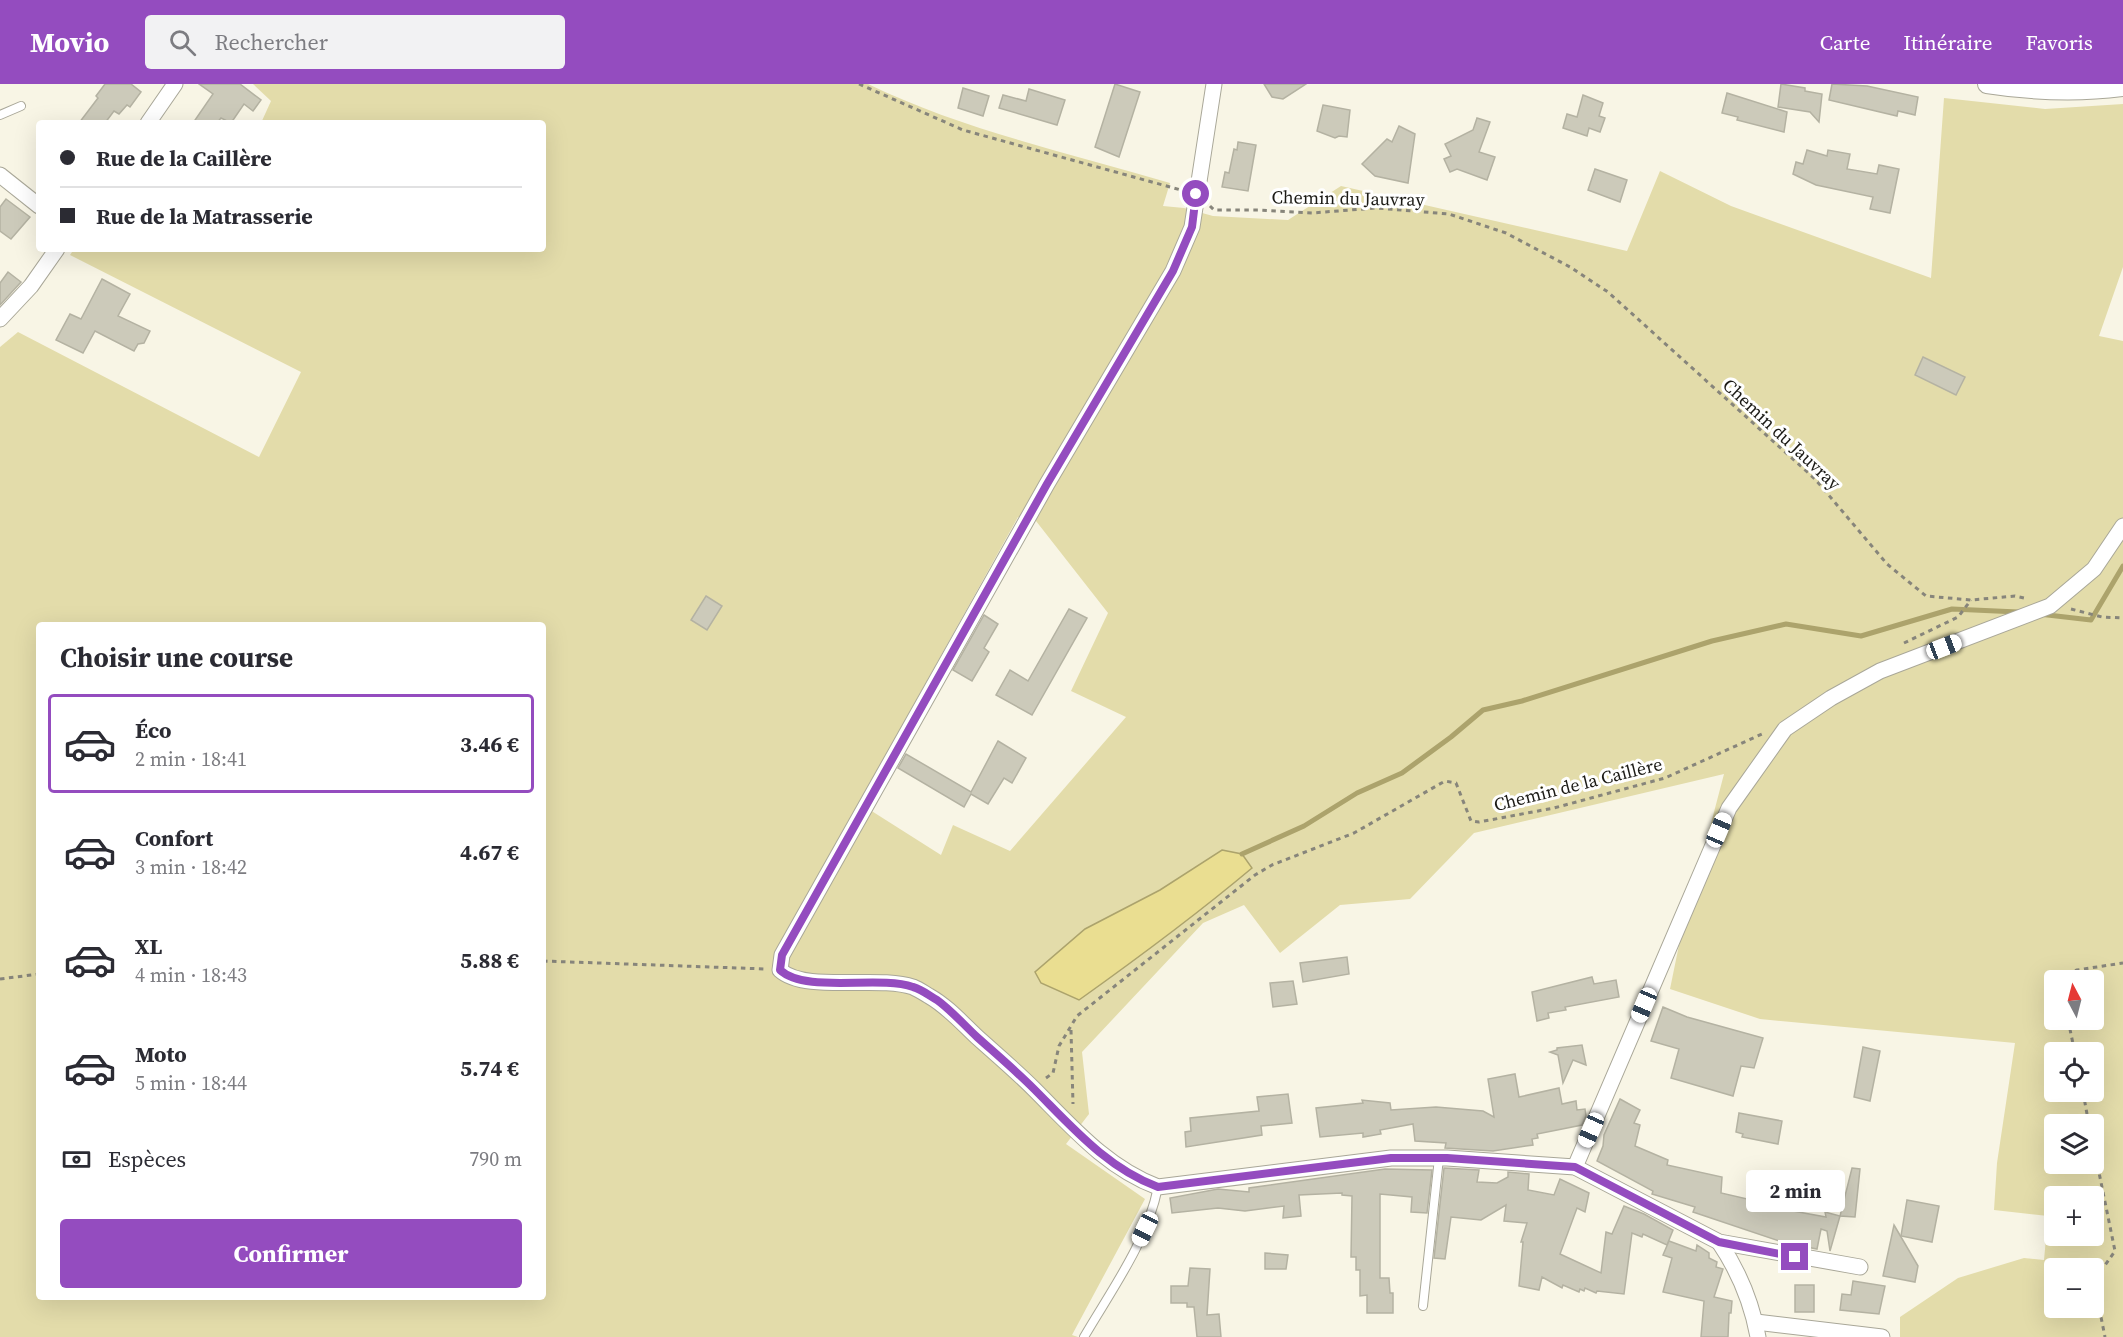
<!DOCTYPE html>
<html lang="fr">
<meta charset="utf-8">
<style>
:root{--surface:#fff;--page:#f2f2f3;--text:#2b2b33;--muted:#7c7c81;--line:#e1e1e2;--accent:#944cbf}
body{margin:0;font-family:"Source Serif 4",serif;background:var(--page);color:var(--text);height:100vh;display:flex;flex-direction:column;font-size:22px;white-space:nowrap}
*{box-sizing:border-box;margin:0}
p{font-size:20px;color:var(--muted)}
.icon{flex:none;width:33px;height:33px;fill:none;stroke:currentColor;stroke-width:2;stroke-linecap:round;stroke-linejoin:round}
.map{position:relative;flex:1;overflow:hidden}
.details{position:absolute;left:36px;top:538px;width:510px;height:678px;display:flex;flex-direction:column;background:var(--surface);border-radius:6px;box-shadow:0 6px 24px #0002}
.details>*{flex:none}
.top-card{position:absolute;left:36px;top:36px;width:510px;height:132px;border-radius:6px;box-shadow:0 6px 24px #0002;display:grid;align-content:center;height:132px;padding:0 24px;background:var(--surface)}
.needle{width:39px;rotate:353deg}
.buttons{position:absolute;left:2044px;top:886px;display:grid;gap:12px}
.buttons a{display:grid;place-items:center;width:60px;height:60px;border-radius:6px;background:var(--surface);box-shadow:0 6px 24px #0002;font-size:30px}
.end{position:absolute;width:27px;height:27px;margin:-14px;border:8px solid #944cbf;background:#fff;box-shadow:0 0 0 3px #fff}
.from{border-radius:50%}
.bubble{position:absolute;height:42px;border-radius:6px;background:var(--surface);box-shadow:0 6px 24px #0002;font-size:20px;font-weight:700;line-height:42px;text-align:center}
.car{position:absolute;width:18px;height:36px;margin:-18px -9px;border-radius:8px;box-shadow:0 0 4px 2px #0007;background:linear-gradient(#fff 24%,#345 0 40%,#fff 0 76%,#345 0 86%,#fff 0)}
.top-card b{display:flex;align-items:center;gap:21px;height:57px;font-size:22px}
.top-card b+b{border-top:2px solid var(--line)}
.top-card i{width:15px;height:15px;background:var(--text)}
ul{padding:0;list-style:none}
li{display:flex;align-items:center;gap:18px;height:99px;margin:0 12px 9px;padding:0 12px;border:3px solid transparent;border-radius:6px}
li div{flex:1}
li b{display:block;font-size:22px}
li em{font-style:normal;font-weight:700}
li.active{border-color:var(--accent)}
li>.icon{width:54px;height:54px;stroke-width:1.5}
h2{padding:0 24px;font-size:27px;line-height:72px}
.pay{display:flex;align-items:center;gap:15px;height:66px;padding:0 24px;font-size:22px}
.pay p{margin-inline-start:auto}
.button{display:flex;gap:12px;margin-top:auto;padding:12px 24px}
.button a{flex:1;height:69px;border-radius:6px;background:var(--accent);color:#fff;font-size:24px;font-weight:700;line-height:69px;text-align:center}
header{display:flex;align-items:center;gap:36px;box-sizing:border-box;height:84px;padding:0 30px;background:var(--accent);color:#fff}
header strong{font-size:28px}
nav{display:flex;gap:33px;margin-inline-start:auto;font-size:21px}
.search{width:420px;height:54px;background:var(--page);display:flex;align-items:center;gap:15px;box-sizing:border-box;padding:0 21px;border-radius:6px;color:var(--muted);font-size:22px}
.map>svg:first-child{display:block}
.green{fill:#e3dcaa;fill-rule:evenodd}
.water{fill:#eade91;stroke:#aca36c;stroke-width:1.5}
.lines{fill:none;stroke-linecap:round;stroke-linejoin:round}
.stream{stroke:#aca36c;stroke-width:5}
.building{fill:#cccaba;stroke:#b4b2a2;stroke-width:1.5}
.service-casing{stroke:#a9a798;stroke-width:10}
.minor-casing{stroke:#a9a798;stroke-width:17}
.tertiary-casing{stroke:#a9a798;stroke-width:20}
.path{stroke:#87857b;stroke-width:3;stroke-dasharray:4.5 4.5;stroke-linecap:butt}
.service{stroke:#fff;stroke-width:8}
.minor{stroke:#fff;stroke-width:15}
.tertiary{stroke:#fff;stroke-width:18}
.route{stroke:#944cbf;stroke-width:8}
.labels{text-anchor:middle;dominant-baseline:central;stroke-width:6;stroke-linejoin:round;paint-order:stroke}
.street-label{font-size:18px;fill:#1b1a15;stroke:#fff}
</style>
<header>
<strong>Movio</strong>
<div class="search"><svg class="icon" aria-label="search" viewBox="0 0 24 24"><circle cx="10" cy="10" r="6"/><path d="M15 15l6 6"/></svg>Rechercher</div>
<nav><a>Carte</a><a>Itinéraire</a><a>Favoris</a></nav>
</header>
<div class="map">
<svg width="2123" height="1253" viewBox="0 0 2123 1253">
<rect width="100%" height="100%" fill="#f8f5e5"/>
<path class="green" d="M253,0h615c95,46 201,69 302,99l-7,23 21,2 29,8 75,4 53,-34 286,65 33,-80 71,35 200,72 13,-180 101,11 78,-5v163l-24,69 24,5v996h-223v-20l58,-39 66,-20 20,2 4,-44 -54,-6 3,-47 18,-120 -255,-24 -90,-30 9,-44 45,-171 -250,59 -64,66 -70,6 -60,48 -36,-48 -41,18 -121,129 7,62 -23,30 79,55 -73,136 6,2h-1078v-990l18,-15 241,125 42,-85 -231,-117 4,-6h469v-126h-282l10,-22zM1018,433l18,4 72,92 -37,78 55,26 -116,134 -57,-26 -12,30 -82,-52zM39,542h504v672h-504zM2055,897h39v39h-39zM2055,969h39v39h-39zM2055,1041h39v39h-39zM2055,1113h39v39h-39zM2055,1185h39v39h-39z"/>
<path class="water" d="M1222,766l20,4 10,14c-56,47 -114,90 -173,132l-38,-17 -6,-11 50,-43 75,-39z"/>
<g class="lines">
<g class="stream">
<path d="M2039,530l52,6 32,-54"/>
<path d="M1242,770l62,-28 53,-33 45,-20 49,-36 32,-27 39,-9 190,-60 74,-17 75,12 91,-27 66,3"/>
</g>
</g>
<g class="building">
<path d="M105,0h26l10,8 -11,15 -3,-2 -8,9 -5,-3 -9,12h-26l19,-25 -2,-2z"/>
<path d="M199,0h41l21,16 -8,11 -9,-7 -13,19 -10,-5 -4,5h-24l20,-29z"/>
<path d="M1115,0l25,8 -21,65 -24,-10z"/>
<path d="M1264,0h42l-23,15 -11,-2z"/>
<path d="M1781,0l24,4v3l17,3 -3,28 -9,-10 -32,-5z"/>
<path d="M1832,0l35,2 51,11 -3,18 -17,-4 -1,5 -68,-16z"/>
<path d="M963,4l26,8 -6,20 -25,-8z"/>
<path d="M1029,5l36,11 -8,25 -58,-17 4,-13 23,6z"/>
<path d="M1727,9l60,19 -3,20 -47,-12 1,-3 -16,-4z"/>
<path d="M1583,11l20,8 -4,13 6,2 -5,14 -11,-4 -2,8 -24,-8 4,-14 10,3z"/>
<path d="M1323,21l27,5 -3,27 -8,-1 -4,2 -18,-7z"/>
<path d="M1477,34l13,4 -11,30 16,5 -8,23 -30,-11 -7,3 -6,-13 7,-3 -6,-12 28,-14z"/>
<path d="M1399,42l16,8 -7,49 -33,-7 -13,-12 25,-25 5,3z"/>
<path d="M1238,58l18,3 -8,46 -26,-4 3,-15 4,1 5,-24 3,1z"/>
<path d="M1807,66l20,6 1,-6 22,4 -3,15 30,5 2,-9 20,4 -9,44 -20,-4 3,-12 -57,-12 -23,-11 3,-12 7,2z"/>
<path d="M1595,85l32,11 -7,22 -32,-12z"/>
<path d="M6,115l24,18 -19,22 -11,-8v-24z"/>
<path d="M8,188l13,10 -21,23v-22z"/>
<path d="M102,195l28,15 -12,22 32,15 -6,12 -6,1 -4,7 -39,-20 -12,22 -27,-13 14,-26 11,5z"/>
<path d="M1923,273l42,20 -9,18 -41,-20z"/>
<path d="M706,512l16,10 -15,24 -16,-10z"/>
<path d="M1069,525l18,9 -55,97 -36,-20 14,-25 18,11z"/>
<path d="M984,531l14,9 -14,24 5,4 -17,29 -19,-11z"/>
<path d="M998,657l28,17 -14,25 -8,-5 -16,26 -17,-10 -7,13 -66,-39 8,-14 65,38z"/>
<path d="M1347,873l2,17 -46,8 -3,-19z"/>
<path d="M1592,893l2,7 22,-4 3,17 -54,10 1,3 -18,3 1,5 -12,3 -5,-29z"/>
<path d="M1293,897l4,23 -24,3 -3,-24z"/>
<path d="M1663,923l24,10 76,21 -9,30 -13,-2 -8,30 -62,-18 8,-29 -28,-8z"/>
<path d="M1582,961l4,20 -13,-5 -10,23 -5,-28 -8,-3 7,-2v-2z"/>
<path d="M1863,963l17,4 -10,50 -16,-4z"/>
<path d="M1515,990l4,23 40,-9 3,16 14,-3 1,9 8,-1 1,7 -4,9 -45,9 1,4 -6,1 1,6 -40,6 -48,-3 1,-5 -31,-2 -2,-17 -33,6 1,4 -18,3v-4l-43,4 -4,-29 47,-5 -1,-3 28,3 1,7 45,-3 47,4 11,6 -6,-38z"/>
<path d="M1288,1010l4,29 -31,3 1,9 -76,12 -1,-15 6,-1 -1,-13 69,-7 -2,-14z"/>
<path d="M1620,1015l20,11 -6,13 6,2 -5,21 33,14 -1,5 55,12 -1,16 35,8 -1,3 71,13 -1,-5 15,4 -10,35 -3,-20 -6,-2 -4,20 -35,-7 -89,-30 2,-5 -43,-13 1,-3 -56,-30 6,-15 1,-11z"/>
<path d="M1739,1029l43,8 -4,23 -36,-7 1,-3 -7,-2z"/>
<path d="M1444,1084l35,2 -2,12 20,1 11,-6v-5l21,2 -1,16 26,5 6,-16 29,14 -4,19 -8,-4 -17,46 41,19 5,-41 6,2 12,-28 20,8 29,16 -6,15 -24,-11 -1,3 -10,-4 -8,61 -27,-3 -1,2 -11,-5 -1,3 -4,-2 -1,3 -16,-7 -1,3 -20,-11 -3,13 -20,-4 4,-44h-2l6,-19 -23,-2 2,-16 -25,15 -30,-3 -6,42 -11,-1z"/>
<path d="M1852,1084l8,1 -5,48 -15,-1z"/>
<path d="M1385,1085l47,1 -5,43 -16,-1 1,-15 -32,-3v84h9l1,15h3v20h-26v-18l-7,1v-26h-4v-13h-5l1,-61 -10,-1v-2l-43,2 2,21 -18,2 1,-12 -39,5 -27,-3 -46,5 -2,-15 48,-9 31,3v-4z"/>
<path d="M1907,1116l32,6 -7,36 -31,-6z"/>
<path d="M1894,1141l24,41 -3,16 -32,-6z"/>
<path d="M1669,1157l27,10 1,-6 12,8v5l8,4 -1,5 7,2 -9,28 18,4 -1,12h-2l-1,24h-27l3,-36 -41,-9 9,-34 -9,-3z"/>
<path d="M1265,1169l23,2 -2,14h-21z"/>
<path d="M1190,1184l20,1 -3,46 12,-1 2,23h-24l-3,-30h-7v-4h-16v-17h17z"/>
<path d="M1853,1197l32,5 -6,28 -39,-4 2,-16 9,1z"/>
<rect x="1795" y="1201" width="19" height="27"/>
</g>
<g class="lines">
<defs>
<g id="service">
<path d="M0,31l21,-9"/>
<path d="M1423,1222l16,-148"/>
<path d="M1084,1253c28,-48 63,-95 74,-150"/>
</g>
<g id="minor">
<path d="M1214,0l-22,143 -19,44 -126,213 -265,471 -2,15c25,23 98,5 133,17 5,2 11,6 16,9 18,10 33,27 48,41 19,17 39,34 57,52 38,38 73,79 124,98l233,-29h56l128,9 144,75 141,25"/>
<path d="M148,39l27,-39"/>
<path d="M0,91l39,31"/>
<path d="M0,235l31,-33 26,-37"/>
<path d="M1575,1083l154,-359 56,-79 46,-31 49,-27 170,-65 44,-37 29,-43"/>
<path d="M1719,1158c19,28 33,62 39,95"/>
<path d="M1756,1238l126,15"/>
</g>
<path id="tertiary" d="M1987,0c45,7 91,9 136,3"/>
</defs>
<use href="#service" class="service-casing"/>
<use href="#minor" class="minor-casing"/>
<use href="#tertiary" class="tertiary-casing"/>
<g class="path">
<path d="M859,0l104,46 218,60"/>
<path d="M1210,122l4,4h44l54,3 64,-5 73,6 57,19 64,34 38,25 207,187 72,85 39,32 45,4 44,-4 9,2"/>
<path d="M2071,525l31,8 21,1"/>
<path d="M1904,559l54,-26 13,-17"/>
<path d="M543,877l223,8"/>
<path d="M0,895l39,-5"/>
<path d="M2063,897l1,-6 13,-5 46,-7"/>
<path d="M2068,936l7,33"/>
<path d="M1071,946l2,74"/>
<path d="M1046,994l7,-5 6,-27 18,-30 178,-141 17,-10 82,-32 91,-52 11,2 15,38 8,1 75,-14 111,-30 97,-44"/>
<path d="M2083,1008l6,33"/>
<path d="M2094,1064l21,103 -21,30"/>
<path d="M2094,1198l11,55"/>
</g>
<use href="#service" class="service"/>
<use href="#minor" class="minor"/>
<use href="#tertiary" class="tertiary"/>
</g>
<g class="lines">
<path class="route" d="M1196,110l-4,33 -19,44 -126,213 -265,471 -2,15c26,24 97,5 133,17 8,2 17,9 24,13 14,10 27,25 40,37 19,17 39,34 57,52 38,38 73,79 124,98l233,-29h56l128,9 144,75 76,15"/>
</g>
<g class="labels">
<g class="street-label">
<text transform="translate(1348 114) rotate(1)">Chemin du Jauvray</text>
<text transform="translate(1782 350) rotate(43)">Chemin du Jauvray</text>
<text transform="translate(1578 700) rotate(-14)">Chemin de la Caillère</text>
</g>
</g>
</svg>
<div class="buttons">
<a><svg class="needle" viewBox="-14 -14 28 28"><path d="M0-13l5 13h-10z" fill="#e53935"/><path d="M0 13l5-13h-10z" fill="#7c7c81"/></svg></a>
<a><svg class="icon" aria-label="locate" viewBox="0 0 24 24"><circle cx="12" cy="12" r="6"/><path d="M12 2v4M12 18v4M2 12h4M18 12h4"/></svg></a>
<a><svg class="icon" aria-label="layers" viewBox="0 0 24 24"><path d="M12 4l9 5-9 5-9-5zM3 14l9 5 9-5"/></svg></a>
<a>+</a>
<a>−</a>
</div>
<i class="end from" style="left:1196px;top:110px"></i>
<i class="end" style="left:1795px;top:1173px"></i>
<div class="bubble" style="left:1746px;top:1086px;width:99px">2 min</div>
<i class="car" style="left:1944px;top:563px;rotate:69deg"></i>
<i class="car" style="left:1719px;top:746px;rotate:23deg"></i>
<i class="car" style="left:1644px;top:921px;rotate:203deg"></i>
<i class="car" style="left:1591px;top:1046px;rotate:204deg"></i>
<i class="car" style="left:1145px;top:1145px;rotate:206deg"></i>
<div class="top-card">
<b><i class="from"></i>Rue de la Caillère</b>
<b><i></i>Rue de la Matrasserie</b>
</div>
<section class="details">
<h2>Choisir une course</h2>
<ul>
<li class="active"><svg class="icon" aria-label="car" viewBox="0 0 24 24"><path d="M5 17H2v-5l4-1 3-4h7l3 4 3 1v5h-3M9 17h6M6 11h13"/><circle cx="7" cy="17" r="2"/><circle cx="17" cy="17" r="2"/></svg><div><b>Éco</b><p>2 min · 18:41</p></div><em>3.46 €</em></li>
<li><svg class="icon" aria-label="car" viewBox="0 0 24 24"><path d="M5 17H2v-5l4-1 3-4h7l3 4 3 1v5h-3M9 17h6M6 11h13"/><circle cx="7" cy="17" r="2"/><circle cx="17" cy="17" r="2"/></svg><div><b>Confort</b><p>3 min · 18:42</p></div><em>4.67 €</em></li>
<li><svg class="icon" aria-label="car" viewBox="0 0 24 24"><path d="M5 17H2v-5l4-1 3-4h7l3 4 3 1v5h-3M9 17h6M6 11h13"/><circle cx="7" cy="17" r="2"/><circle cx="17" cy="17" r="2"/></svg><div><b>XL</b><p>4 min · 18:43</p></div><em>5.88 €</em></li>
<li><svg class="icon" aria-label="car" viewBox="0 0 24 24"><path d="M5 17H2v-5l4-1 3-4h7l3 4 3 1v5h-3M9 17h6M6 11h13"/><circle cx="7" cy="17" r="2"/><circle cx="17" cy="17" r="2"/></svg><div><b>Moto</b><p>5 min · 18:44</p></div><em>5.74 €</em></li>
</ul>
<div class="pay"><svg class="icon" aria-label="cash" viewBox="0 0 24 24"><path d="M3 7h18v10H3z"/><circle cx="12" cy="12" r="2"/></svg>Espèces<p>790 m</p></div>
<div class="button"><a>Confirmer</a></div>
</section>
</div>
